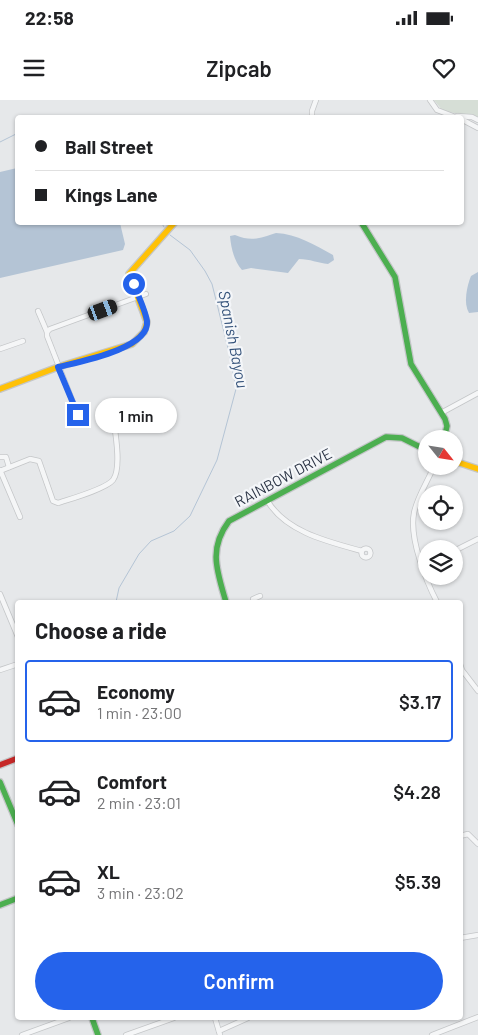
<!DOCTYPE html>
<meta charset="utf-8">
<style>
:root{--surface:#fff;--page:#f6f6f6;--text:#202124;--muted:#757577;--line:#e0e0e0;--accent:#2563eb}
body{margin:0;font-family:Barlow,sans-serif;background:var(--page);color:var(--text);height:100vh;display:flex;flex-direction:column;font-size:19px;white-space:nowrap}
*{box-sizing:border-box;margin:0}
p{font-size:16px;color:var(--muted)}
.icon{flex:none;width:28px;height:28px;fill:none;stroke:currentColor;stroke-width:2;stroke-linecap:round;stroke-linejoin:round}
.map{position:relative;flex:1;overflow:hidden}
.panel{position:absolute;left:15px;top:500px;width:448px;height:420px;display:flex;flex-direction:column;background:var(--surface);border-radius:5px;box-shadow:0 1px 4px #0004}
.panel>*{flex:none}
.banner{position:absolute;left:15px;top:15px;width:449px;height:110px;border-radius:5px;box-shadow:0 1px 4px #0004;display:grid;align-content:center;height:110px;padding:0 20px;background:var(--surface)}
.needle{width:32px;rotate:120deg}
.fabs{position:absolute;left:418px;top:330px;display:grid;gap:10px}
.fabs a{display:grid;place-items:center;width:45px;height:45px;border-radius:50%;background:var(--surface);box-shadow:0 1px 4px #0004;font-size:25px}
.end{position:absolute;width:22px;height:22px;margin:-11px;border:6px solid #2563eb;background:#fff;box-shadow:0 0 0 2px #fff}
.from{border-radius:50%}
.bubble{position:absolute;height:35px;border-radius:18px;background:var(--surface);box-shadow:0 1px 4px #0004;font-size:16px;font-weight:600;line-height:35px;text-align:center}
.car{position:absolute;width:15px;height:30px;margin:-15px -8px;border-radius:6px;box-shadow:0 0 4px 1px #0007;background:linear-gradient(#222 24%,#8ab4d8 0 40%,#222 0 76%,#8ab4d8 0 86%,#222 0)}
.banner b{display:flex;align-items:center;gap:18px;height:48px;font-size:19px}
.banner b+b{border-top:1px solid var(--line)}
.banner i{width:12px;height:12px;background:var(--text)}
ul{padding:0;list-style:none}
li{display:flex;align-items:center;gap:15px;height:82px;margin:0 10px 8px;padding:0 10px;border:2px solid transparent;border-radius:5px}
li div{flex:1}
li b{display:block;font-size:19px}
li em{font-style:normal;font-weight:600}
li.on{border-color:var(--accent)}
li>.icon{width:45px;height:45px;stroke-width:1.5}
h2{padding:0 20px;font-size:22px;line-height:60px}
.action{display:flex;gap:10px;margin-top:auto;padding:10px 20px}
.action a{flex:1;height:58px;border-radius:30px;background:var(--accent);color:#fff;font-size:20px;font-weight:600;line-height:58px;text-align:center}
.status{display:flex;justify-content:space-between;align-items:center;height:35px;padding:0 25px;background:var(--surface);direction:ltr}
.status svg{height:14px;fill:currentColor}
header{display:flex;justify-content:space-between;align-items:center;height:65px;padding:0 20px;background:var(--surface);font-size:22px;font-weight:600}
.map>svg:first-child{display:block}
.green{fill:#d6ded6}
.water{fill:#b4c4d5}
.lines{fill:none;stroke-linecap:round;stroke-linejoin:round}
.stream{stroke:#b4c4d5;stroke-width:1}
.street-casing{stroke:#c4c6c8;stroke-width:6}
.fast-casing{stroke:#c4c6c8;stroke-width:8}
.slow-casing{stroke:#c4c6c8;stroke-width:8}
.jam-casing{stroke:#c4c6c8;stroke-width:8}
.street{stroke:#f5f6f7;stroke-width:4.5}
.fast{stroke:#4caf50;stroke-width:5.5}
.slow{stroke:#ffc107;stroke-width:5.5}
.jam{stroke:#c62828;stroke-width:5.5}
.route{stroke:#2563eb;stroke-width:6}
.labels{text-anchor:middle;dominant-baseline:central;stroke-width:4.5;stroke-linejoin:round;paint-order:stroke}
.street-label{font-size:15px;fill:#2b3445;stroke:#f4f6f9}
.water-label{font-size:16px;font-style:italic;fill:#34527a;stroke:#f4f6f9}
</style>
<div class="status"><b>22:58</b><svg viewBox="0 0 49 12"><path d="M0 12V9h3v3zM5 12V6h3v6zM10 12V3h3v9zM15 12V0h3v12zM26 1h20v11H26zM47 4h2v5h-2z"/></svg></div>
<header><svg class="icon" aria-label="menu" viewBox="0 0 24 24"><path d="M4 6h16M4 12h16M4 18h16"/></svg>Zipcab<svg class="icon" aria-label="heart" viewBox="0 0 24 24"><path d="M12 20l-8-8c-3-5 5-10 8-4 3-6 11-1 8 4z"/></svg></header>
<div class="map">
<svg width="478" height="935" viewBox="0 0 478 935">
<rect width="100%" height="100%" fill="#e6e8ea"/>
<path class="green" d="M434,0h44v17l-35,-6z"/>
<g class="water">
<path d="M17,68l1,54 102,1 5,21 -2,6 -123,28v-106z"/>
<path d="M276,133c21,1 39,12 57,22l1,5 -6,4c-10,-1 -18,-5 -29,-5l-11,14 -37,-5 -9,2c-8,-9 -11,-22 -12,-34l5,-1c17,7 25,3 41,-2z"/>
<path d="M478,172v40l-9,1c-6,-10 -2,-27 2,-37z"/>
</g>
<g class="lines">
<g class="stream">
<path d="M0,42l18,-9"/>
<path d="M161,122l3,5"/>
<path d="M116,502l3,-14 20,-34 12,-13 23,-10 16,-15 27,-56 19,-71 -6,-33 -18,-72 -7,-13 -15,-21 -20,-15"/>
</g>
<defs>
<g id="street">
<path d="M430,0l7,10 21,8"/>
<path d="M457,16l15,1 6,3"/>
<path d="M312,18v-7l4,-11"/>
<path d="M461,19l17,9"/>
<path d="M38,211l9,21v4l31,79"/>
<path d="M47,232l3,-3 96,-35"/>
<path d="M0,249l23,-8"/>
<path d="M441,313l37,-20"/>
<path d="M0,357h6l3,10"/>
<path d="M434,366c-6,15 -17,31 -20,47 -5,25 12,68 23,89"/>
<path d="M0,370l20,47"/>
<path d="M0,371l30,-12 9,2 14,40 5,2c12,-4 48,-14 55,-23 9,-12 2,-49 0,-64"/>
<path d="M267,400c18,32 62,42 95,51"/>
<circle cx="366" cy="453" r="4.5"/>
<path d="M454,451l24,-12"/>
<path d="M0,494l18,43"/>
<path d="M254,502l-1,-3 7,-3"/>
<path d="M460,564l2,6 16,21"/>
<path d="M0,570l18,-6"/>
<path d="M460,736l8,-2 10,10"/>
<path d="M460,838l18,-3"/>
<path d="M215,918l5,17"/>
<path d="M219,931l29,-13"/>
<path d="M22,935l47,-17"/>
<path d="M126,935l48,-17"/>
<path d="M432,935l46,-18"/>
</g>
<g id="fast">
<path d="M361,122l34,55 16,87 34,55 2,7 -3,13"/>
<path d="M226,502c-9,-31 -18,-53 3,-81l157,-84 16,1 24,12"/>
<path d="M0,682l18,43"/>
<path d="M0,805l18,-7"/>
<path d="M92,918l6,17"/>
</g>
<g id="slow">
<path d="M0,289l58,-22 74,-23 12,-12 3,-10 -18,-48 46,-52"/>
<path d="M454,361l24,8"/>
</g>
<path id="jam" d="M0,665l18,-7"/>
</defs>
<use href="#street" class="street-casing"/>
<use href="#fast" class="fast-casing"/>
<use href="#slow" class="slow-casing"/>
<use href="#jam" class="jam-casing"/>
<use href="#street" class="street"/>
<use href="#fast" class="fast"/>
<use href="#slow" class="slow"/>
<use href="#jam" class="jam"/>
</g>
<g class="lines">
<path class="route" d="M78,315l-20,-48c20,-5 92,-18 89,-46 -2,-12 -9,-25 -13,-37"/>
</g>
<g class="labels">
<g class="street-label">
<text transform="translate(283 377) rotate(-28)">RAINBOW DRIVE</text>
</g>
<g class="water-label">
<text transform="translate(234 239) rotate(79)">Spanish Bayou</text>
</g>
</g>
</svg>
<div class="fabs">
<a><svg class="needle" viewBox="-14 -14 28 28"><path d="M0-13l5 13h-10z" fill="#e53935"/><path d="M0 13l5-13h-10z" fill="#757577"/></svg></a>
<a><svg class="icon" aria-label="locate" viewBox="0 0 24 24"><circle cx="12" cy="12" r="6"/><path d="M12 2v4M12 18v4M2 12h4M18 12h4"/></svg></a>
<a><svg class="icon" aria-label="layers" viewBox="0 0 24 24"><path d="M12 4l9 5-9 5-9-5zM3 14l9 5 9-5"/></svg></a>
</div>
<i class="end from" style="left:134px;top:184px"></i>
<i class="end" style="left:78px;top:315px"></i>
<div class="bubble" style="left:95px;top:298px;width:82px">1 min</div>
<i class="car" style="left:103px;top:210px;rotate:70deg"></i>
<div class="banner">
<b><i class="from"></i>Ball Street</b>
<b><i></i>Kings Lane</b>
</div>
<section class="panel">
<h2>Choose a ride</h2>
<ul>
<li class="on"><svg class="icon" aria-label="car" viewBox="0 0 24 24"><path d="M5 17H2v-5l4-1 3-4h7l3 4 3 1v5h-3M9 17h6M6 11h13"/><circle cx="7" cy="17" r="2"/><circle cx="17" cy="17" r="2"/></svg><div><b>Economy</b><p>1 min · 23:00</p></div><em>$3.17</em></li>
<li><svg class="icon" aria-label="car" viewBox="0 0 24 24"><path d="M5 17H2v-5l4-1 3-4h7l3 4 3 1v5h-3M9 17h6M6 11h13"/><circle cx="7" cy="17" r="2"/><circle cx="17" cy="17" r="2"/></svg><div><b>Comfort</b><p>2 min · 23:01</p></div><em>$4.28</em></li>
<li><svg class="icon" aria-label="car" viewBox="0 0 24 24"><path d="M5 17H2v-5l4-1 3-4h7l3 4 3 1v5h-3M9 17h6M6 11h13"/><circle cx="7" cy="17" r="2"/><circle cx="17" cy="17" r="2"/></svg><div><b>XL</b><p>3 min · 23:02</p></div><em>$5.39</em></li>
</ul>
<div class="action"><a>Confirm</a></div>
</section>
</div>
